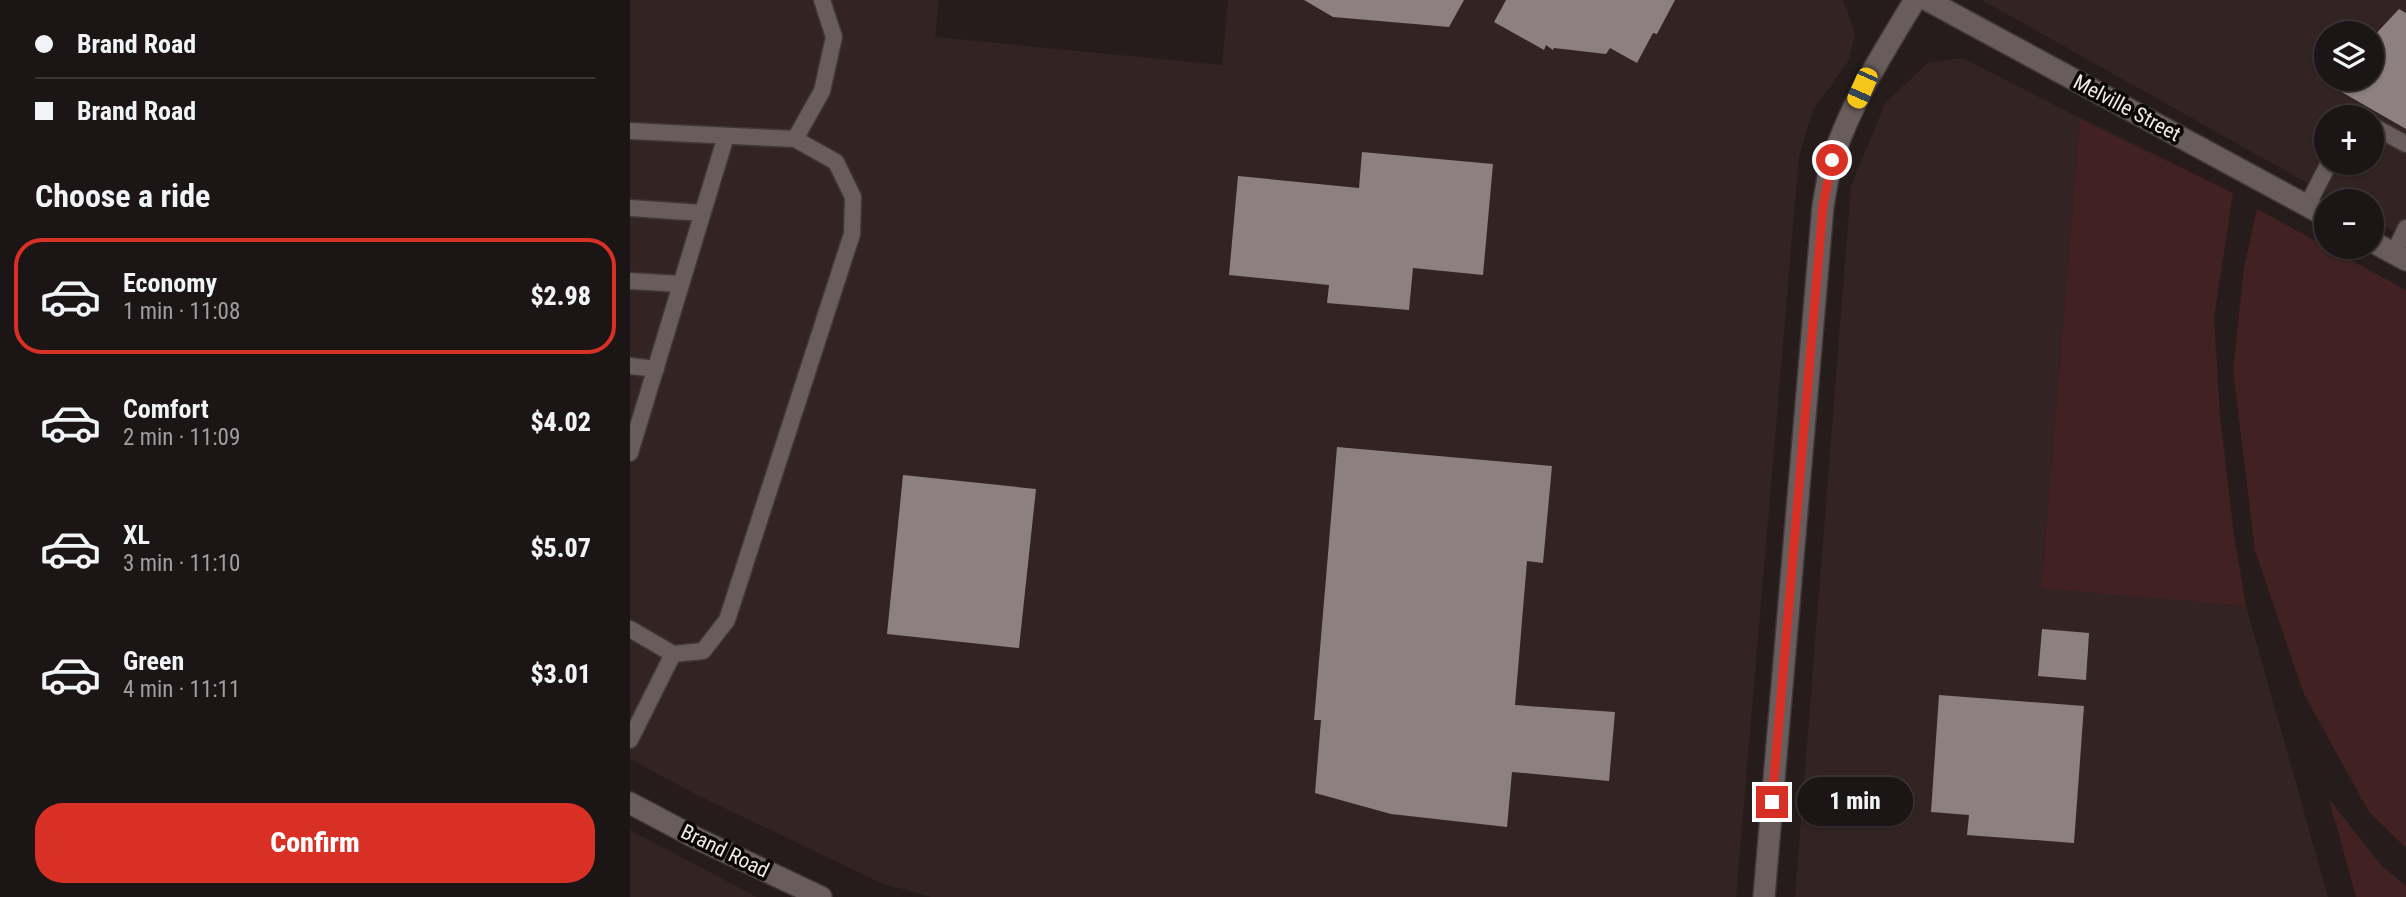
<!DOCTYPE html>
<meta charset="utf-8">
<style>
:root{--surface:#1c1515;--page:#251e1e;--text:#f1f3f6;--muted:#a09fa0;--line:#3a3434;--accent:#d93025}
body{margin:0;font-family:"Roboto Condensed",sans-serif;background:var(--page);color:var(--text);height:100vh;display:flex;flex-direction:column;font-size:26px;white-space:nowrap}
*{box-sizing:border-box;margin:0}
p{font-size:23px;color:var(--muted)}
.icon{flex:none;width:38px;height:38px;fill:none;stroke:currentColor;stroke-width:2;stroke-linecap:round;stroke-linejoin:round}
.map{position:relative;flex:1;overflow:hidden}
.details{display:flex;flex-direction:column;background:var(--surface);width:630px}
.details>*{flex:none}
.hud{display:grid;align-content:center;height:154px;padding:0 35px;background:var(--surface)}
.tools{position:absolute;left:1684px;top:21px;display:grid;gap:14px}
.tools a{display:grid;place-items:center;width:70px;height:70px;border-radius:50%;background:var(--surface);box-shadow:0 2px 5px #0004,0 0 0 2px var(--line);font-size:35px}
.end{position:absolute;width:32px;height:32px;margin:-16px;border:9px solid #d93025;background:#fff;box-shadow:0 0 0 4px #fff}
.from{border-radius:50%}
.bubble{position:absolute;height:49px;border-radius:24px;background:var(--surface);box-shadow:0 2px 5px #0004,0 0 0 2px var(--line);font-size:23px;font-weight:800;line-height:49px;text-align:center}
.car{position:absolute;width:21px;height:42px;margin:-21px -10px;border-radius:9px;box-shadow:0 0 5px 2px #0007;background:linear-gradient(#f5c518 24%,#345 0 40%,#f5c518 0 76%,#345 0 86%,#f5c518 0)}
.hud b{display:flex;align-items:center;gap:24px;height:66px;font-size:26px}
.hud b+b{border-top:2px solid var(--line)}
.hud i{width:18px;height:18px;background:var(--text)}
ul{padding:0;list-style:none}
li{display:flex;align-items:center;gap:21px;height:116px;margin:0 14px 10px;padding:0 21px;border:4px solid transparent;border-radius:28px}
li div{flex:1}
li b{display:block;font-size:26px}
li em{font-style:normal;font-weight:800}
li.on{border-color:var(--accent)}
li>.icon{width:63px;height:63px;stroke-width:1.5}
h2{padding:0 35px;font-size:32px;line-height:84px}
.button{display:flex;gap:14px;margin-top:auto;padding:14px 35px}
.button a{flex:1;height:80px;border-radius:28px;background:var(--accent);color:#fff;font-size:28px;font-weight:800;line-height:80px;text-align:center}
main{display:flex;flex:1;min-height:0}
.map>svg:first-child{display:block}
.built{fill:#342323;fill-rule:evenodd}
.green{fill:#412122}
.building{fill:#8d8080}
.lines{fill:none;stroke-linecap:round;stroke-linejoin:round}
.lane-casing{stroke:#403838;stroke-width:19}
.street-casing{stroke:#403838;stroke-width:24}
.secondary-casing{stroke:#403838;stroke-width:24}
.lane{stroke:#695c5c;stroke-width:16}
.street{stroke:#695c5c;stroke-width:21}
.secondary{stroke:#695c5c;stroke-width:21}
.route{stroke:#d93025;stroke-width:9}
.labels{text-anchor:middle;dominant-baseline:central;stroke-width:7;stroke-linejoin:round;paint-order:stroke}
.street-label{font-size:21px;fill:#f1e9e9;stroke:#0c0707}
</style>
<main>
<section class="details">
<div class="hud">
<b><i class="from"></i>Brand Road</b>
<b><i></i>Brand Road</b>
</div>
<h2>Choose a ride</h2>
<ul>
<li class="on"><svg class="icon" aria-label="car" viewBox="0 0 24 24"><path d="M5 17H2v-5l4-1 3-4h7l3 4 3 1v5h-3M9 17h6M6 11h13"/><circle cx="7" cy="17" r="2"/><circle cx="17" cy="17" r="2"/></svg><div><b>Economy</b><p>1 min · 11:08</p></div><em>$2.98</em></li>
<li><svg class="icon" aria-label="car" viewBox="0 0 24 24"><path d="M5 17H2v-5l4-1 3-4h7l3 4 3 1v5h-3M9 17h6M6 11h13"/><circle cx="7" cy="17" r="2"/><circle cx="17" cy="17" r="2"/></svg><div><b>Comfort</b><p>2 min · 11:09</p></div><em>$4.02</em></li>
<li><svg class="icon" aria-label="car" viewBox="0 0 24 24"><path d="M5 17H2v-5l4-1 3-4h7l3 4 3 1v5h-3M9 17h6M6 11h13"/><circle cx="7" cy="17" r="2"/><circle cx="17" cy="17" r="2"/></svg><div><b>XL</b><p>3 min · 11:10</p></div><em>$5.07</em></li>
<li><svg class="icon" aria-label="car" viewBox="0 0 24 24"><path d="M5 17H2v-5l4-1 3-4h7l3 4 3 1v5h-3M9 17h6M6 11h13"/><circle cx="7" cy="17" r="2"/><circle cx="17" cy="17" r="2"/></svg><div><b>Green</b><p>4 min · 11:11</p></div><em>$3.01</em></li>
</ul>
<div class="button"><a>Confirm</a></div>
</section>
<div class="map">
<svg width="1776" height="897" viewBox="0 0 1776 897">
<rect width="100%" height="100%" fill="#261c1c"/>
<g class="built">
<path d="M0,0h309l-4,37 287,28 6,-65h615l12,34 -6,26 -36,50 -14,46 -63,741h-805l-50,-14 -182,-87 -69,-37z"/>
<path d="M1352,0h424v238l-35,-19v-18h-32zM1696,33h45v46h-45zM1696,117h45v46h-45z"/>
<path d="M1333,58l117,60 -39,469 205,19 82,291h-533l56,-711 35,-84 42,-39z"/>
<path d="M0,830l127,67h-127z"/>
</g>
<g class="green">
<path d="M1450,118l153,75 -19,125 6,97 14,120 12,71 -205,-18z"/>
<path d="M1627,209l149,81v558l-37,-36 -65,-118 -49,-143 -22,-181 11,-103z"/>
<path d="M1699,799l52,66 25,21v11h-50z"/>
</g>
<g class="building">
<path d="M674,0h160l-15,27 -116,-10z"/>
<path d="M876,0h169l-18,34 -4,-1 -16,30 -27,-15 -4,6 -52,-6 -1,2 -7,-5 -2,5 -50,-28z"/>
<path d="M1769,9l7,4v116l-73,-42 6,-8h32v-40z"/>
<path d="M732,152l131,12 -10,111 -70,-7 -4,42 -82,-7 2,-18 -100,-10 9,-99 121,12z"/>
<path d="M707,447l215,19 -9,97 -16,-2 -12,144 100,7 -6,69 -97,-9 -5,55 -116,-13 -76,-21 6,-73h-7z"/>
<path d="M273,475l133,14 -17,159 -132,-14z"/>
<path d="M1412,629l47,4 -3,47 -48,-4z"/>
<path d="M1309,695l145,11 -10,137 -107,-8 2,-20 -38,-3z"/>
</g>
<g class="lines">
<defs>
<g id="lane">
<path d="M1722,117l1,-2 3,2"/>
<path d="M1741,125l35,19"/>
<path d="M0,131l165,8 41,23 17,35 -1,37 -125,386 -24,31 -30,3 -43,-25"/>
<path d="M165,139l27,-48 12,-54 -12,-37"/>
<path d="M1677,206l22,-43"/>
<path d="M0,208l72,5"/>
<path d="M1764,253l12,-25"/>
<path d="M0,281l51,3"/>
<path d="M0,366l26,3"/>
<path d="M0,453l96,-317"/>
<path d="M0,740l43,-86"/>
</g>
<g id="street">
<path d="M0,803l66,35 125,59"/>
<path d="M1134,897l59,-691c3,-16 5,-33 10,-48 19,-57 51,-107 82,-158"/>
</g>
<g id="secondary">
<path d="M1297,0l399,216"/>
<path d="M1741,241l35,19"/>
</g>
</defs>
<use href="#lane" class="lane-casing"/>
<use href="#street" class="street-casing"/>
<use href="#secondary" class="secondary-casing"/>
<use href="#lane" class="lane"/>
<use href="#street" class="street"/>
<use href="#secondary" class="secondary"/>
</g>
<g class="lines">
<path class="route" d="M1142,802l51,-596 9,-46"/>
</g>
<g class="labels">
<g class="street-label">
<text transform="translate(1497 108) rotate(28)">Melville Street</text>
<text transform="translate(95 851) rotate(26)">Brand Road</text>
</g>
</g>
</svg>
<div class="tools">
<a><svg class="icon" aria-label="layers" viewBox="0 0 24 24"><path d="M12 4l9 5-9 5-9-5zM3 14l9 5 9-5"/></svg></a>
<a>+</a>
<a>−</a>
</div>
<i class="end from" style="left:1202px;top:160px"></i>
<i class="end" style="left:1142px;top:802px"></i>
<div class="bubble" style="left:1167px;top:777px;width:116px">1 min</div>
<i class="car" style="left:1232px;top:88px;rotate:204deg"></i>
</div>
</main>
